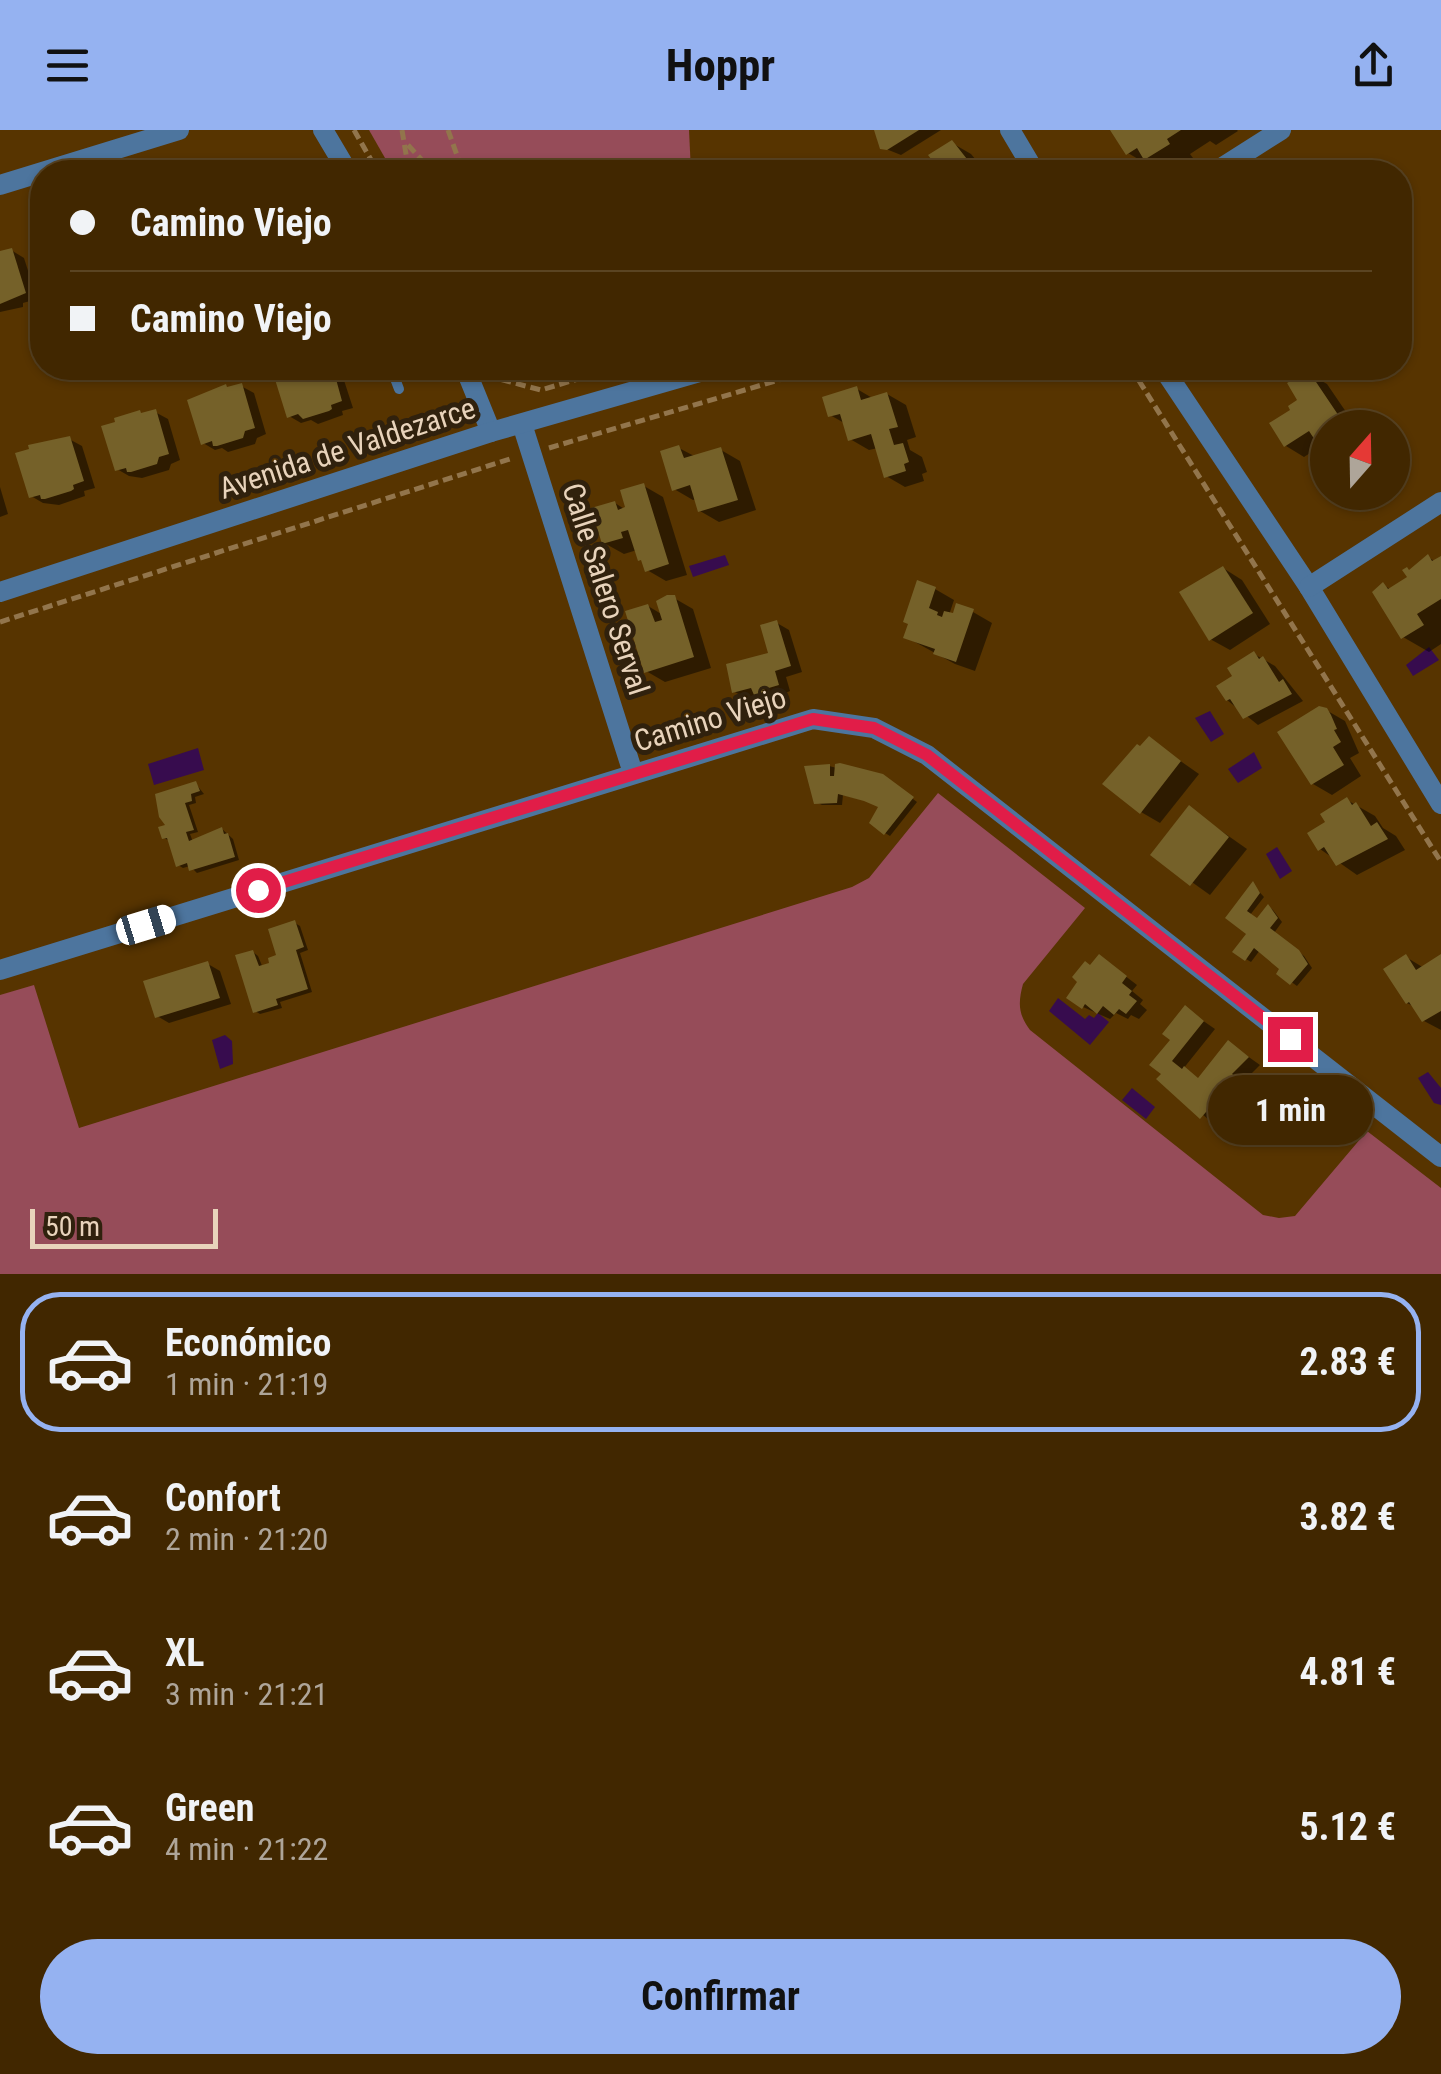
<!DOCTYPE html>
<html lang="es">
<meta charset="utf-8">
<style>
:root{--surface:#412700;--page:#4c330f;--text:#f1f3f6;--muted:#aea599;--line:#5a4422;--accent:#95b2f1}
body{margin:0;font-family:"Roboto Condensed",sans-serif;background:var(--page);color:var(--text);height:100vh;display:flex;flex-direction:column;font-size:38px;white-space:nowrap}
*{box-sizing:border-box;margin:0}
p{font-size:32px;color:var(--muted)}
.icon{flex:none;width:55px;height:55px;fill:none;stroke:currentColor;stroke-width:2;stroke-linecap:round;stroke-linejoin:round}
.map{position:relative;height:1144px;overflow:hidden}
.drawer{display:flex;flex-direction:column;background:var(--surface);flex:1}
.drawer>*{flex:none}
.hud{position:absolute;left:30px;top:30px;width:1382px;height:220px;border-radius:40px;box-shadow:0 2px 8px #0004,0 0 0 2px var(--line);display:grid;align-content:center;height:220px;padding:0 40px;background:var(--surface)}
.needle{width:65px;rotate:20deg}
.tools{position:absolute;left:1310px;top:280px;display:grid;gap:20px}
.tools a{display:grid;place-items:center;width:100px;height:100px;border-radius:50%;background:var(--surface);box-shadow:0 2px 8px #0004,0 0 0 2px var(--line);font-size:50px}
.scale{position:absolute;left:30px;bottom:25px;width:188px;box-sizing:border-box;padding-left:10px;border:5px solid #e8d3bb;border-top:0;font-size:28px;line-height:35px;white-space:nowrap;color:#e8d3bb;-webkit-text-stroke:8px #30210d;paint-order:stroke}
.end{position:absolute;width:45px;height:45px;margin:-22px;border:12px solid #e11d48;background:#fff;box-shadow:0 0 0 5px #fff}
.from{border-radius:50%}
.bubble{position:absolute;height:70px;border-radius:35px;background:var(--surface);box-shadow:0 2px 8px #0004,0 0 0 2px var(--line);font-size:32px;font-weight:700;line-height:70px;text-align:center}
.car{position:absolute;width:30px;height:60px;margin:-30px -15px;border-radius:12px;box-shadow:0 0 8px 2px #0007;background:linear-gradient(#fff 24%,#345 0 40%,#fff 0 76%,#345 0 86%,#fff 0)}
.hud b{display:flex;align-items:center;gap:35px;height:95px;font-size:38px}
.hud b+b{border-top:2px solid var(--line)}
.hud i{width:25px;height:25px;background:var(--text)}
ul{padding:18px 0 0;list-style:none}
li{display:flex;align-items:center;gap:30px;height:140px;margin:0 20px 15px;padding:0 20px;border:5px solid transparent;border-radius:40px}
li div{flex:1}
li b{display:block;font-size:38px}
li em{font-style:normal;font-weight:700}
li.active{border-color:var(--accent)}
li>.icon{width:90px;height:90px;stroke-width:1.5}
.cta{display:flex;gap:20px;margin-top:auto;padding:20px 40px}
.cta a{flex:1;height:115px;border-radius:60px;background:var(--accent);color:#111;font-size:40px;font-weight:700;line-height:115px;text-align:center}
header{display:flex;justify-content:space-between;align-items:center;height:130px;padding:0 40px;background:var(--accent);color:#111;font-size:45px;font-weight:700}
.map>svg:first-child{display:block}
.green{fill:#964c59}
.water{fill:#370c4e}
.shadow{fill:#0007}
.building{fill:#756129}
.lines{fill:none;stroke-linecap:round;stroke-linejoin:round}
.path{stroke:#92754c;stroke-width:5;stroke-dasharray:10 5;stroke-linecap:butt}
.lane{stroke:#4d759e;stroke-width:10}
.street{stroke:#4d759e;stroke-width:20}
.route{stroke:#e11d48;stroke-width:12}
.labels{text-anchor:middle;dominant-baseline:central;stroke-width:10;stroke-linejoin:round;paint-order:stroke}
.street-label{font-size:30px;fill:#e8d3bb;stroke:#30210d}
</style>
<header><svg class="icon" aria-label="menu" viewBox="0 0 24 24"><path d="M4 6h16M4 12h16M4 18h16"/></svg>Hoppr<svg class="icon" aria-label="share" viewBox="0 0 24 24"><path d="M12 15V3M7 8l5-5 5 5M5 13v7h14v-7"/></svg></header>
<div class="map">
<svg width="1441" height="1144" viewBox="0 0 1441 1144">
<rect width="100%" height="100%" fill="#573400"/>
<g class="green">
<path d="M369,0h320l2,42h-298z"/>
<path d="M938,663l147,115 -62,76c-5,19 -5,30 7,46l233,185 16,3 16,-2 72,-85 74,57v86h-1441v-279l34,-10 45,143 773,-241 17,-9z"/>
</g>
<g class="water">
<path d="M725,425l4,10 -36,12 -4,-11z"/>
<path d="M1429,517l10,13 -26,16 -7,-11z"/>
<path d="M1210,581l14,23 -13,8 -16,-24z"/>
<path d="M198,618l6,22 -50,15 -6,-21z"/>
<path d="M1254,622l8,16 -24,15 -10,-14z"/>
<path d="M1277,717l15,24 -12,8 -14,-25z"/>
<path d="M1058,868l27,21 4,-4 5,3 4,-5 11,9 -19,23 -41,-34z"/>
<path d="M225,905l7,6 1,23 -13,5 -8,-29z"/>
<path d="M1428,942l13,16v17l-7,-2 -16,-25z"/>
<path d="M1132,958l23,19 -9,12 -24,-19z"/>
</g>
<g class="shadow">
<path d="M877,0h64l-40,25 -20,-8z"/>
<path d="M1115,0h122l1,1 -22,14 -6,-4 -20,13 3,4 -22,14 -13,-7 -5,3 -25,-15z"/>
<path d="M952,13l19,11 15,18h-79l21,-8z"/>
<path d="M11,120l13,8 13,41 -14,4v4l-23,5v-60z"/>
<path d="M290,238h50l13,40 -11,3 1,4 -25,9 -7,-4 -10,3 -12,-7z"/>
<path d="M1308,243l19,11 30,44h-29l-7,18 -17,11 -18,-11 8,-35 7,-11z"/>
<path d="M241,256l13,7 12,41 -9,4 -2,6 -27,8 -6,-4 -7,2 -12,-7 27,-54z"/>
<path d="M857,259l17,10 13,-5 19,11 10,32 -9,3 3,10 12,7 5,15 -5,2 2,7 -19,6 -19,-11 -8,-28 -9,2 -19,-11 -4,-15 -16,-9z"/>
<path d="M155,282l13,7 12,41 -9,4 -2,6 -27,8 -13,-2 -12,-7 27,-54z"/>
<path d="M69,309l13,7 13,42 -11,3 1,5 -26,9 -16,-2 -12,-7z"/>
<path d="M679,318l17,9 25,-7 19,11 16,49 -37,12 -19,-11 -3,-12 -4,1 -19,-11z"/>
<path d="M644,356l19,11 24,78 -21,6 -19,-11 -10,-20 -13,4 -20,-11 11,-40 14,9z"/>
<path d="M0,357l8,27 -8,3z"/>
<path d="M1428,427l8,5 5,-3v85l-12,8 -26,-15 -20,-52 9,5 18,-12v-6z"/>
<path d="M1223,438l19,12 28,44 -40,26 -20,-11z"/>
<path d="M935,459l19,11 -5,15 24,-3 19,11 -17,48 -20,-7 -49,-27z"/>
<path d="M674,468l19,11 18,59 -46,14 -19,-11 2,-65 15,9z"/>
<path d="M777,493l12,7 13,42 -16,5 4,14 -22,10 -9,-6 -12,4 -12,-7 36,-37z"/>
<path d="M1254,524l21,12 28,35 -45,24 -31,-25 9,-23z"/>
<path d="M1326,580l19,11 14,32 -9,5 11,18 -29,19 -19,-11z"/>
<path d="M1149,609l50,35 -39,49 -19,-11z"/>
<path d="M829,636l60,15 28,21 -27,34 -5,-3 -4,-26 -9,-5 -29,-7 -1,10h-20l-6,-3z"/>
<path d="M196,654l8,10 -9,3 1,6 -7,2 9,27 -8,2 3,8 29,-13 11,10 6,21 -42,13 -7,-7 -7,2 -5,-3 -8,-24 -6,-3z"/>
<path d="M1347,670l28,16 8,12 13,8 9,14 -48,25 -37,-26 8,-26z"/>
<path d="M1190,679l57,40 -37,46 -56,-40z"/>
<path d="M1253,755l11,12 -14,18 8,6 11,-14 4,3 9,12 -8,11 30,23 8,12 -15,18 -18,-13 4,-4 -23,-19 -9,12 -5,-3 4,-25 -22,-16z"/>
<path d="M295,793l5,3 8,24 -8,3 12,39 -32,10 2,6 -22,6 -5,-3 -2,-59 5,4 5,12 16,-11z"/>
<path d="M1406,827l18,11 17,-11v73l-17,-9 -9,-14 -8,-4z"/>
<path d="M208,834l12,7 11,33 -62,19 -12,-7z"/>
<path d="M1111,835l26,20 -5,6 11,9 -3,4 7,6 -8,9 -8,-4 -3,4 -12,-6 -6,6 -27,-12 9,-40z"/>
<path d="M1186,879l29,20 -32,40 17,11 29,-37 31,22 -17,17 4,4 -33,38 -54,-45z"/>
</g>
<g class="building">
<path d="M874,0h45l-32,20 -7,-1z"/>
<path d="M1110,0h71l-14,9 3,5 -26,16 -7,-12 -11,7z"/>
<path d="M952,10l22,28 -6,4h-68l23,-14 3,4 5,-3 -3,-4z"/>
<path d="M257,37l2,5 10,-4 2,4h-32z"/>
<path d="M12,118l14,45 -26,11v-53z"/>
<path d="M287,238h46l9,33 -11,4 1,4 -3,2 -26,8 -5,-5 -11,4 -14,-45z"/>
<path d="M1308,240l39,58h-19v32l-19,-29 -25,16 -15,-24 21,-13 -2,-4 9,-6 -10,-17z"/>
<path d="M242,253l13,45 -10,3 -2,7 -26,8h-4l-1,-5 -11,4 -14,-45 39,-16 1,3z"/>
<path d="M857,256l4,14 26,-8 11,35 -9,2 5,16 9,-2 6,19 -5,2 2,7 -22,7 -13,-44 -23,7 -8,-27 -12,3 -6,-20z"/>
<path d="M156,279l13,45 -10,3 -2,7 -26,8h-4l-1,-4 -11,3 -14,-45 14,-4 -1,-4 26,-8 1,3z"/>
<path d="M70,306l14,45 -11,4 1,4 -3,2 -26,8h-4l-1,-4 -11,3 -14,-45 14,-4 -1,-4z"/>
<path d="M679,315l5,13 37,-11 17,53 -40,12 -8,-27 -18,6 -12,-40z"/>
<path d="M644,353l25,81 -24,8 -4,-12 -3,1 -10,-31 -7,2 2,6 -21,6 -11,-36 24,-7 3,9 7,-3 -5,-17z"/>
<path d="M1428,424l4,7 9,-5v43l-24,15 7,11 -23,14 -29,-47 11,-10 5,7 19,-12 -5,-7 5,-3 2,3z"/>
<path d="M1223,436l30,47 -44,28 -30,-49z"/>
<path d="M917,450l19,7 -7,21 9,4 -1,3 5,2 2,-6 9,2 3,-10 18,6 -18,53 -23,-8 2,-5 -32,-11 5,-14 -5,-2z"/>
<path d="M667,465h8l19,62 -50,16 -19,-62 23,-7 7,18 7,-2 -6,-19z"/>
<path d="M777,490l14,46 -16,5 4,14 -17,5 1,2 -9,3 -3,-7 -19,5 -6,-29 42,-11 -8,-28z"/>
<path d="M1254,521l5,8 4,-3 16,26 4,-3 9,15 -49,25 -13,-20 -4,2 -10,-15 16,-10 -5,-8z"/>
<path d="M1319,576l8,2 4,7 6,14 -3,1 7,12 -8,5 11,18 -33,20 -34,-53z"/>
<path d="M1149,606l32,25 -41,53 -38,-30 35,-40 3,2z"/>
<path d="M840,633l43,11 31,23 -30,38 -15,-12 9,-16 -14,-6 -26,-7 -1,9 -23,1 -10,-38 26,-2v12h4l1,-12z"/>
<path d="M196,651l4,10 -9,3 1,7 -7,2 9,27 -8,2 3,9 33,-14 2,7 4,-1 7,24 -46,14 -2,-8 -11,4 -9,-29 -5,1 -4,-12 7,-2 -6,-8 -4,-23z"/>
<path d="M1347,667l5,8 4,-3 15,24 6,-4 11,17 -52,27 -12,-19 -6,4 -11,-18 18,-11 -5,-8z"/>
<path d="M1189,675l40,32 -39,49 -40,-31z"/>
<path d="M1253,751l7,12 -13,18 10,7 11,-14 10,14 -8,10 29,22 9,14 -18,21 -14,-11 3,-5 -25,-21 -9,13 -13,-9 14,-18 -21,-16z"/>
<path d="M295,790l9,27 -8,3 12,39 -32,10 2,6 -25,8 -18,-58 18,-5 6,16 10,-3 -1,-5 8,-3 -8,-26z"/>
<path d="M1099,824l28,22 -5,7 10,8 -3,4 8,6 -11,13 -7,-5 -5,6 -11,-9 -6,8 -12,-10 -3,5 -16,-11 11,-16 -5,-5 13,-16 5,4z"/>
<path d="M1406,824l10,16 25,-16v57l-19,11 -13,-20 -3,2 -23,-35z"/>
<path d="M208,831l12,37 -65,20 -12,-37z"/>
<path d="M1185,875l19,16 -32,40 10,8 2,-3 14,12 30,-38 21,17 -17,17 4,3 -36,42 -44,-40 5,-5 -12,-9 21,-25 -8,-6z"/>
</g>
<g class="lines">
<g class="path">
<path d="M354,0l24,42"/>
<path d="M402,0l7,42"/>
<path d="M448,0l15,42"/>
<path d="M408,15l25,27"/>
<path d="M1056,42l15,-3 23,3"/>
<path d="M493,238l6,11 42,11 74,-22"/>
<path d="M1131,238l310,494"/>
<path d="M549,318l270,-80"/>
<path d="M0,492l510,-163"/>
</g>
<path class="lane" d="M391,238l8,21"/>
<g class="street">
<path d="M323,0l25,42"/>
<path d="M1010,0l25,42"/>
<path d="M1215,42l66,-42"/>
<path d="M0,55l179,-55"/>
<path d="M465,238l26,64"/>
<path d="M1163,238l146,219 132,217"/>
<path d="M522,294l111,349"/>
<path d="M1309,457l132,-85"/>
<path d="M0,462l491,-160 223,-64"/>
<path d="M0,840l813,-251 61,9 53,27 514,402"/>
</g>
</g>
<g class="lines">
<path class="route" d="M258,760l555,-171 61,9 53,27 363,284"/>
</g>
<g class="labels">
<g class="street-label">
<text transform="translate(347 318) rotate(-18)">Avenida de Valdezarce</text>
<text transform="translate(606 459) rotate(72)">Calle Salero Serval</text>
<text transform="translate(710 589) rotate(-17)">Camino Viejo</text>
</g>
</g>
</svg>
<div class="tools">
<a><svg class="needle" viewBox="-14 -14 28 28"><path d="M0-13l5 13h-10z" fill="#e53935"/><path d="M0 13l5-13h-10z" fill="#aea599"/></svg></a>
</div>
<div class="scale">50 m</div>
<i class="end from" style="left:258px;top:760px"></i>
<i class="end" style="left:1290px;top:909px"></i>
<div class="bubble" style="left:1208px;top:945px;width:165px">1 min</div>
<i class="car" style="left:146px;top:795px;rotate:73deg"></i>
<div class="hud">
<b><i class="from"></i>Camino Viejo</b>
<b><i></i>Camino Viejo</b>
</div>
</div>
<section class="drawer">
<ul>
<li class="active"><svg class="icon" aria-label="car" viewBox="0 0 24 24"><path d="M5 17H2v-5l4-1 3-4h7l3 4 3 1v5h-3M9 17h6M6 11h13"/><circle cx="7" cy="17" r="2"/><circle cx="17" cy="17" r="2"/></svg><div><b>Económico</b><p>1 min · 21:19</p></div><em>2.83 €</em></li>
<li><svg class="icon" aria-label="car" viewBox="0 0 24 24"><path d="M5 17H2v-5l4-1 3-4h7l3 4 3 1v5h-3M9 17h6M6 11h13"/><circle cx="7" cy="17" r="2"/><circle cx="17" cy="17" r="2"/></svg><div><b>Confort</b><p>2 min · 21:20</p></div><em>3.82 €</em></li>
<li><svg class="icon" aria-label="car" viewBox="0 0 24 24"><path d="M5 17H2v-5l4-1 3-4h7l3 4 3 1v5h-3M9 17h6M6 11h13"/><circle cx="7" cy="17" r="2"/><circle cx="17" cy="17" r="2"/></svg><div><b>XL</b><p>3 min · 21:21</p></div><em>4.81 €</em></li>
<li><svg class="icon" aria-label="car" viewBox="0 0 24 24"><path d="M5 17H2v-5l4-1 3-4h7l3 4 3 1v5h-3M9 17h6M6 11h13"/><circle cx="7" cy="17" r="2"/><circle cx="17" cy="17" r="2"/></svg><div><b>Green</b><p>4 min · 21:22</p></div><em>5.12 €</em></li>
</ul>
<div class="cta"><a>Confirmar</a></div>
</section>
